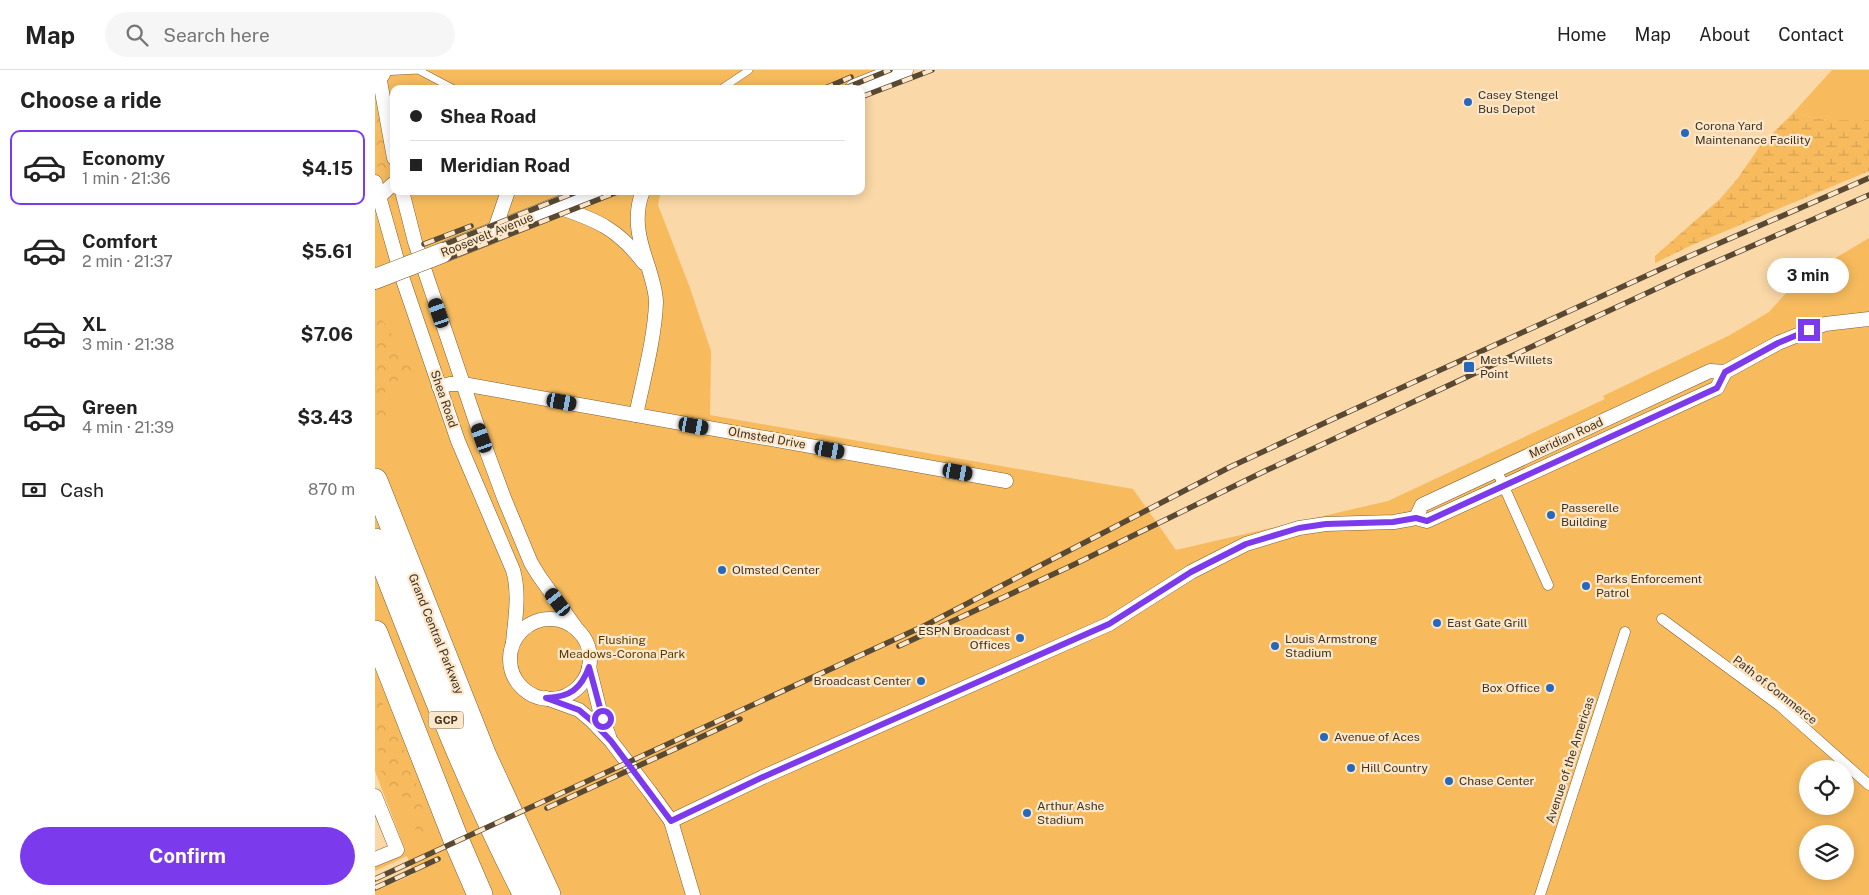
<!DOCTYPE html>
<meta charset="utf-8">
<style>
:root{--surface:#fff;--page:#f6f6f6;--text:#222;--muted:#767676;--line:#e0e0e0;--accent:#7c3aed}
body{margin:0;font-family:"Public Sans",sans-serif;background:var(--page);color:var(--text);height:100vh;display:flex;flex-direction:column;font-size:19px;white-space:nowrap}
*{box-sizing:border-box;margin:0}
p{font-size:16px;color:var(--muted)}
.icon{flex:none;width:28px;height:28px;fill:none;stroke:currentColor;stroke-width:2;stroke-linecap:round;stroke-linejoin:round}
.map{position:relative;flex:1;overflow:hidden}
.drawer{display:flex;flex-direction:column;background:var(--surface);width:375px}
.drawer>*{flex:none}
.hud{position:absolute;left:15px;top:15px;width:475px;height:110px;border-radius:10px;box-shadow:0 2px 12px #0003;display:grid;align-content:center;height:110px;padding:0 20px;background:var(--surface)}
.tools{position:absolute;left:1424px;top:690px;display:grid;gap:10px}
.tools a{display:grid;place-items:center;width:55px;height:55px;border-radius:50%;background:var(--surface);box-shadow:0 2px 12px #0003;font-size:25px}
.end{position:absolute;width:22px;height:22px;margin:-11px;border:6px solid #7c3aed;background:#fff;box-shadow:0 0 0 2px #fff}
.from{border-radius:50%}
.bubble{position:absolute;height:35px;border-radius:18px;background:var(--surface);box-shadow:0 2px 12px #0003;font-size:16px;font-weight:700;line-height:35px;text-align:center}
.car{position:absolute;width:15px;height:30px;margin:-15px -8px;border-radius:6px;box-shadow:0 0 4px 1px #0007;background:linear-gradient(#222 24%,#8ab4d8 0 40%,#222 0 76%,#8ab4d8 0 86%,#222 0)}
.hud b{display:flex;align-items:center;gap:18px;height:48px;font-size:19px}
.hud b+b{border-top:1px solid var(--line)}
.hud i{width:12px;height:12px;background:var(--text)}
ul{padding:0;list-style:none}
li{display:flex;align-items:center;gap:15px;height:75px;margin:0 10px 8px;padding:0 10px;border:2px solid transparent;border-radius:10px}
li div{flex:1}
li b{display:block;font-size:19px}
li em{font-style:normal;font-weight:700}
li.on{border-color:var(--accent)}
li>.icon{width:45px;height:45px;stroke-width:1.5}
h2{padding:0 20px;font-size:22px;line-height:60px}
.pay{display:flex;align-items:center;gap:12px;height:55px;padding:0 20px;font-size:19px}
.pay p{margin-inline-start:auto}
.primary-button{display:flex;gap:10px;margin-top:auto;padding:10px 20px}
.primary-button a{flex:1;height:58px;border-radius:30px;background:var(--accent);color:#fff;font-size:20px;font-weight:700;line-height:58px;text-align:center}
header{display:flex;align-items:center;gap:30px;box-sizing:border-box;height:70px;padding:0 25px;background:var(--surface);border-bottom:1px solid var(--line)}
header strong{font-size:24px}
nav{display:flex;gap:28px;margin-inline-start:auto;font-size:18px}
.search{width:350px;height:45px;background:var(--page);display:flex;align-items:center;gap:12px;box-sizing:border-box;padding:0 18px;border-radius:28px;color:var(--muted);font-size:19px}
main{display:flex;flex:1;min-height:0}
.map>svg:first-child{display:block}
.green{fill:#f7bb5e;fill-rule:evenodd}
.forest{fill:url(#forest-crowns)}
.wetland{fill:url(#wetland-marsh)}
.lines{fill:none;stroke-linecap:round;stroke-linejoin:round}
.service-casing{stroke:#7c5e31;stroke-width:8}
.pedestrian-casing{stroke:#7c5e31;stroke-width:11}
.minor-casing{stroke:#7c5e31;stroke-width:15}
.secondary-casing{stroke:#7c5e31;stroke-width:21}
.motorway-casing{stroke:#7c5e31;stroke-width:26}
.service{stroke:#fff;stroke-width:7}
.pedestrian{stroke:#fff;stroke-width:10}
.minor{stroke:#fff;stroke-width:14}
.secondary{stroke:#fff;stroke-width:20}
.motorway{stroke:#fff;stroke-width:25}
.rail-casing{stroke:#594932;stroke-width:5.5}
.rail{stroke:#fce7cb;stroke-width:4;stroke-dasharray:11;stroke-linecap:butt}
.secondary-bridge-casing{stroke:#7c5e31;stroke-width:21;stroke-linecap:butt}
.secondary-bridge{stroke:#fff;stroke-width:20}
.route{stroke:#7c3aed;stroke-width:6}
.poi-dot{fill:#2868ba;stroke:#fce7cb;stroke-width:2}
.labels{text-anchor:middle;dominant-baseline:central;stroke-width:4.5;stroke-linejoin:round;paint-order:stroke}
.shield{fill:#fce7cb;stroke:#786953;stroke-width:1}
.shield-label{font-size:11px;font-weight:bold;fill:#403320}
.poi-label{font-size:12px;fill:#403320;stroke:#fce7cb;text-anchor:start}
.street-label{font-size:12px;fill:#403320;stroke:#fce7cb}
.park-label{font-size:12px;fill:#593b02;stroke:#fce7cb}
</style>
<header>
<strong>Map</strong>
<div class="search"><svg class="icon" aria-label="search" viewBox="0 0 24 24"><circle cx="10" cy="10" r="6"/><path d="M15 15l6 6"/></svg>Search here</div>
<nav><a>Home</a><a>Map</a><a>About</a><a>Contact</a></nav>
</header>
<main>
<section class="drawer">
<h2>Choose a ride</h2>
<ul>
<li class="on"><svg class="icon" aria-label="car" viewBox="0 0 24 24"><path d="M5 17H2v-5l4-1 3-4h7l3 4 3 1v5h-3M9 17h6M6 11h13"/><circle cx="7" cy="17" r="2"/><circle cx="17" cy="17" r="2"/></svg><div><b>Economy</b><p>1 min · 21:36</p></div><em>$4.15</em></li>
<li><svg class="icon" aria-label="car" viewBox="0 0 24 24"><path d="M5 17H2v-5l4-1 3-4h7l3 4 3 1v5h-3M9 17h6M6 11h13"/><circle cx="7" cy="17" r="2"/><circle cx="17" cy="17" r="2"/></svg><div><b>Comfort</b><p>2 min · 21:37</p></div><em>$5.61</em></li>
<li><svg class="icon" aria-label="car" viewBox="0 0 24 24"><path d="M5 17H2v-5l4-1 3-4h7l3 4 3 1v5h-3M9 17h6M6 11h13"/><circle cx="7" cy="17" r="2"/><circle cx="17" cy="17" r="2"/></svg><div><b>XL</b><p>3 min · 21:38</p></div><em>$7.06</em></li>
<li><svg class="icon" aria-label="car" viewBox="0 0 24 24"><path d="M5 17H2v-5l4-1 3-4h7l3 4 3 1v5h-3M9 17h6M6 11h13"/><circle cx="7" cy="17" r="2"/><circle cx="17" cy="17" r="2"/></svg><div><b>Green</b><p>4 min · 21:39</p></div><em>$3.43</em></li>
</ul>
<div class="pay"><svg class="icon" aria-label="cash" viewBox="0 0 24 24"><path d="M3 7h18v10H3z"/><circle cx="12" cy="12" r="2"/></svg>Cash<p>870 m</p></div>
<div class="primary-button"><a>Confirm</a></div>
</section>
<div class="map">
<svg width="1494" height="825" viewBox="0 0 1494 825">
<defs>
<pattern id="forest-crowns" width="20" height="18" patternUnits="userSpaceOnUse" patternTransform="scale(1.25)"><rect width="20" height="18" fill="#f7bb5e"/><path d="M2 6a3 3 0 1 1 6 0M12 15a3 3 0 1 1 6 0" fill="none" stroke="#d5a151"/></pattern>
<pattern id="wetland-marsh" width="20" height="14" patternUnits="userSpaceOnUse" patternTransform="scale(1.25)"><rect width="20" height="14" fill="#f7bb5e"/><path d="M1 5h8M5 5V1M11 12h8M15 12V8" fill="none" stroke="#d5a151"/></pattern>
</defs>
<rect width="100%" height="100%" fill="#fad8a7"/>
<g class="green">
<path d="M0,0h528l-48,19h-461v102h267l-3,14 32,83 21,63 -1,64 423,74 43,61 212,-49 217,-102 -2,-3 127,-61 39,-23 28,-31 72,-43v657h-1494v-4l39,-17 -7,-18 -32,15v-7l30,-14 -30,-79zM1432,699h38v37h-38zM1432,764h38v37h-38z"/>
<path d="M1457,0h37v50h-42l-34,-7z"/>
</g>
<g class="forest">
<path d="M0,17l13,77 -1,6 -3,2 -5,-2 -4,-10z"/>
<path d="M0,241l3,3 21,31 16,16c-3,16 -18,19 -30,28v17l3,20 -6,1 -7,-5z"/>
<path d="M0,617c20,46 51,99 50,149l-8,-1c-4,-15 -5,-31 -18,-42 -5,-5 -11,-4 -14,-11 -10,-29 -10,-63 -10,-95z"/>
</g>
<path class="wetland" d="M1418,43l34,7h42v51l-177,74 -37,18v-7l65,-57 18,-21 22,-32z"/>
<g class="lines">
<defs>
<g id="service">
<path d="M6,2l37,-2 36,19"/>
<path d="M346,19l28,-19"/>
</g>
<g id="pedestrian">
<path d="M1122,401l51,114"/>
<path d="M1287,549l118,87 89,79"/>
<path d="M1165,825l85,-263"/>
</g>
<g id="minor">
<path d="M3,0l16,88"/>
<path d="M0,112l26,92 57,167 55,129c7,24 2,49 0,73"/>
<path d="M27,121l13,51 62,183 27,73 27,65 8,13 40,56"/>
<path d="M4,127l15,-14"/>
<path d="M183,137c39,13 60,22 86,56"/>
<path d="M119,162l14,-41"/>
<path d="M64,317l11,-3h13l543,97"/>
<path d="M261,345c7,-34 19,-78 20,-113 0,-11 -4,-22 -7,-33 -9,-26 -17,-51 -6,-78"/>
<path d="M1041,448l6,-13 288,-134 15,1 53,-29 47,-19 44,-5"/>
<circle cx="175" cy="589" r="40"/>
<path d="M214,597l13,52 7,17"/>
<path d="M171,628l33,12 13,11 19,20 39,51 21,29 22,74"/>
<path d="M0,726l22,54 -22,9"/>
<path d="M296,751l92,-44 346,-153 82,-52 55,-28 53,-16 27,-4 68,-2 22,-4 11,3 290,-133 8,-16"/>
</g>
<g id="secondary">
<path d="M480,19l48,-19"/>
<path d="M67,183l156,-62"/>
</g>
<g id="motorway">
<path d="M0,0l3,2"/>
<path d="M0,411l109,275 64,139"/>
<path d="M0,471c47,120 92,240 151,354"/>
<path d="M0,563l80,204 25,58"/>
</g>
</defs>
<use href="#service" class="service-casing"/>
<use href="#pedestrian" class="pedestrian-casing"/>
<use href="#minor" class="minor-casing"/>
<use href="#secondary" class="secondary-casing"/>
<use href="#motorway" class="motorway-casing"/>
<use href="#service" class="service"/>
<use href="#pedestrian" class="pedestrian"/>
<use href="#minor" class="minor"/>
<use href="#secondary" class="secondary"/>
<use href="#motorway" class="motorway"/>
<defs>
<g id="rail">
<path d="M448,19l28,-12"/>
<path d="M468,19l47,-19"/>
<path d="M486,27l71,-27"/>
<path d="M49,174l47,-18"/>
<path d="M0,202l204,-81"/>
<path d="M0,217l245,-96"/>
<path d="M524,576l174,-81 192,-94 425,-198 179,-78"/>
<path d="M172,738l193,-89"/>
<path d="M0,809l551,-254 304,-158 103,-48 350,-160 186,-81"/>
<path d="M0,818l63,-29"/>
</g>
</defs>
<use href="#rail" class="rail-casing"/>
<use href="#rail" class="rail"/>
<defs>
<path id="secondary-bridge" d="M0,209l67,-26"/>
</defs>
<use href="#secondary-bridge" class="secondary-bridge-casing"/>
<use href="#secondary-bridge" class="secondary-bridge"/>
</g>
<g class="lines">
<path class="route" d="M228,649l-14,-52c-8,22 -19,30 -43,31l33,12 13,11 19,20 60,80 92,-44 346,-153 82,-52 55,-28 53,-16 27,-4 67,-2 23,-4 11,3 290,-133 8,-16 53,-29 31,-13"/>
</g>
<g class="poi-dot">
<circle cx="1093" cy="32" r="5"/>
<circle cx="1310" cy="63" r="5"/>
<rect x="1088" y="291" width="12" height="12" rx="2.5"/>
<circle cx="1176" cy="445" r="5"/>
<circle cx="347" cy="500" r="5"/>
<circle cx="1211" cy="516" r="5"/>
<circle cx="1062" cy="553" r="5"/>
<circle cx="645" cy="568" r="5"/>
<circle cx="900" cy="576" r="5"/>
<circle cx="546" cy="611" r="5"/>
<circle cx="1175" cy="618" r="5"/>
<circle cx="949" cy="667" r="5"/>
<circle cx="976" cy="698" r="5"/>
<circle cx="1074" cy="711" r="5"/>
<circle cx="652" cy="743" r="5"/>
</g>
<g class="labels">
<rect class="shield" x="53.5" y="641.5" width="35" height="17" rx="4"/>
<g class="shield-label">
<text x="71" y="650">GCP</text>
</g>
<g class="poi-label">
<text x="1103" y="25">Casey Stengel<tspan x="1103" dy="14">Bus Depot</tspan></text>
<text x="1320" y="56">Corona Yard<tspan x="1320" dy="14">Maintenance Facility</tspan></text>
<text x="1105" y="290">Mets–Willets<tspan x="1105" dy="14">Point</tspan></text>
<text x="1186" y="438">Passerelle<tspan x="1186" dy="14">Building</tspan></text>
<text x="357" y="500">Olmsted Center</text>
<text x="1221" y="509">Parks Enforcement<tspan x="1221" dy="14">Patrol</tspan></text>
<text x="1072" y="553">East Gate Grill</text>
<text x="635" y="561" text-anchor="end">ESPN Broadcast<tspan x="635" dy="14">Offices</tspan></text>
<text x="910" y="569">Louis Armstrong<tspan x="910" dy="14">Stadium</tspan></text>
<text x="536" y="611" text-anchor="end">Broadcast Center</text>
<text x="1165" y="618" text-anchor="end">Box Office</text>
<text x="959" y="667">Avenue of Aces</text>
<text x="986" y="698">Hill Country</text>
<text x="1084" y="711">Chase Center</text>
<text x="662" y="736">Arthur Ashe<tspan x="662" dy="14">Stadium</tspan></text>
</g>
<g class="street-label">
<text transform="translate(112 165) rotate(-22)">Roosevelt Avenue</text>
<text transform="translate(69 329) rotate(71)">Shea Road</text>
<text transform="translate(392 368) rotate(10)">Olmsted Drive</text>
<text transform="translate(1191 368) rotate(-25)">Meridian Road</text>
<text transform="translate(61 564) rotate(68)">Grand Central Parkway</text>
<text transform="translate(1400 620) rotate(38)">Path of Commerce</text>
<text transform="translate(1195 690) rotate(-72)">Avenue of the Americas</text>
</g>
<g class="park-label">
<text x="247" y="570">Flushing<tspan x="247" dy="14">Meadows-Corona Park</tspan></text>
</g>
</g>
</svg>
<div class="tools">
<a><svg class="icon" aria-label="locate" viewBox="0 0 24 24"><circle cx="12" cy="12" r="6"/><path d="M12 2v4M12 18v4M2 12h4M18 12h4"/></svg></a>
<a><svg class="icon" aria-label="layers" viewBox="0 0 24 24"><path d="M12 4l9 5-9 5-9-5zM3 14l9 5 9-5"/></svg></a>
</div>
<i class="end from" style="left:228px;top:649px"></i>
<i class="end" style="left:1434px;top:260px"></i>
<div class="bubble" style="left:1392px;top:188px;width:82px">3 min</div>
<i class="car" style="left:64px;top:243px;rotate:341deg"></i>
<i class="car" style="left:187px;top:332px;rotate:100deg"></i>
<i class="car" style="left:319px;top:356px;rotate:100deg"></i>
<i class="car" style="left:107px;top:368px;rotate:340deg"></i>
<i class="car" style="left:455px;top:380px;rotate:100deg"></i>
<i class="car" style="left:583px;top:402px;rotate:100deg"></i>
<i class="car" style="left:183px;top:532px;rotate:323deg"></i>
<div class="hud">
<b><i class="from"></i>Shea Road</b>
<b><i></i>Meridian Road</b>
</div>
</div>
</main>
